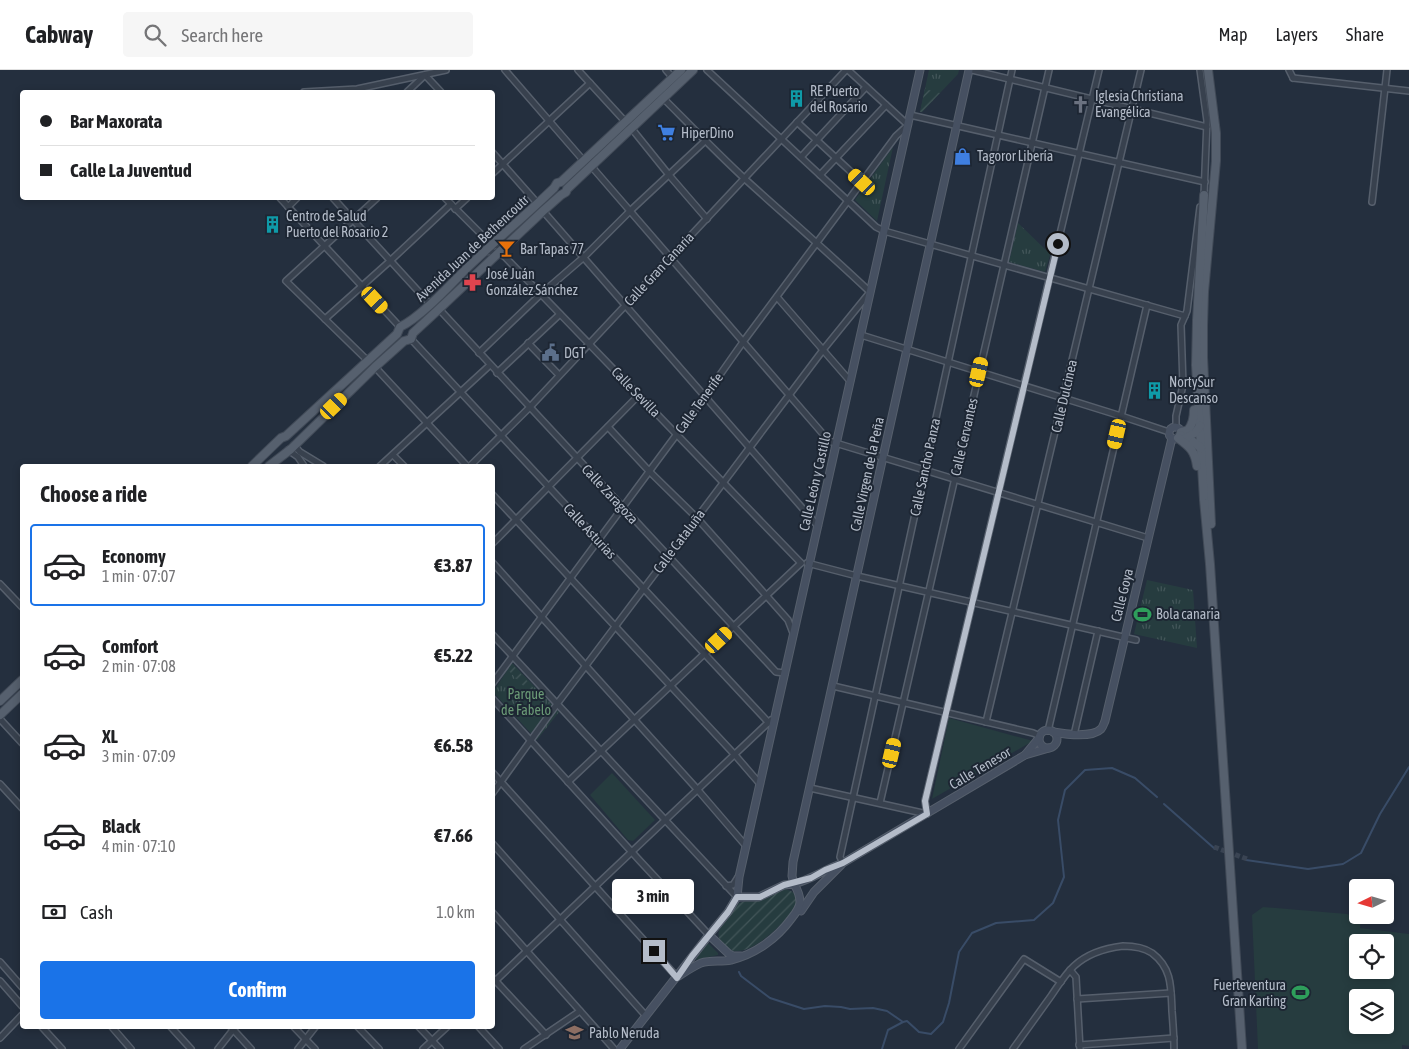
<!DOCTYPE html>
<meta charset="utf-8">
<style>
:root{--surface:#fff;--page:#f6f6f6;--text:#202124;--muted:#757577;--line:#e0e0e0;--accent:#1a73e8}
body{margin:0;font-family:"Asap Condensed",sans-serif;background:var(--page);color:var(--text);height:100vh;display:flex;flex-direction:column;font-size:19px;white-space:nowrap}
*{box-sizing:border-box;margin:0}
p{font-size:16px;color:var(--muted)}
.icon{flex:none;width:28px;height:28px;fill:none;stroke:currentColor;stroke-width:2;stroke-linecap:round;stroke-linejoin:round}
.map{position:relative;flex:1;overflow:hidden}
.panel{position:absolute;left:20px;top:394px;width:475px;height:565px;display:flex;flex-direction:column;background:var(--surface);border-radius:5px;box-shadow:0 2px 8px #0003}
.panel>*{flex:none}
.banner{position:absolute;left:20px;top:20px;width:475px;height:110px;border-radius:5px;box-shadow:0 2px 8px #0003;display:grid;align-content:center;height:110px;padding:0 20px;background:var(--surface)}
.needle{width:32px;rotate:265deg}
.controls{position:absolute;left:1349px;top:809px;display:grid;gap:10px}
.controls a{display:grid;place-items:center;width:45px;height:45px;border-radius:5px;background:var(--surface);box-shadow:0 2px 8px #0003;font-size:25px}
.end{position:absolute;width:22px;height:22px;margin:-11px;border:6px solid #b4bcc9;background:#111;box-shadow:0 0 0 2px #111}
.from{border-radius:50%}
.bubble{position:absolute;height:35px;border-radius:5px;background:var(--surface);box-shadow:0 2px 8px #0003;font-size:16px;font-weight:700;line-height:35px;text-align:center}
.car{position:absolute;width:15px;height:30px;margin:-15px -8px;border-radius:6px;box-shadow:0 0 4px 1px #0007;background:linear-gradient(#f5c518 24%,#345 0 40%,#f5c518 0 76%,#345 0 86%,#f5c518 0)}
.banner b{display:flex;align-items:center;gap:18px;height:48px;font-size:19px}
.banner b+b{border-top:1px solid var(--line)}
.banner i{width:12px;height:12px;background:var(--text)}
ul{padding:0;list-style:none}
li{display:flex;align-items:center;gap:15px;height:82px;margin:0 10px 8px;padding:0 10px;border:2px solid transparent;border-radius:5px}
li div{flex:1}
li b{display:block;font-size:19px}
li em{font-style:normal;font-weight:700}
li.on{border-color:var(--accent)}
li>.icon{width:45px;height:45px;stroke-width:1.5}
h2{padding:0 20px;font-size:22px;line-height:60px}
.pay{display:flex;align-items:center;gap:12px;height:55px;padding:0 20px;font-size:19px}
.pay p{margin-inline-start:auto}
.button{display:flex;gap:10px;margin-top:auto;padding:10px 20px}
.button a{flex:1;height:58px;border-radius:5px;background:var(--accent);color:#fff;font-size:20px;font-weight:700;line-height:58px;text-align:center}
header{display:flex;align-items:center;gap:30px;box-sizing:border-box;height:70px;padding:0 25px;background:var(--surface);border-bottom:1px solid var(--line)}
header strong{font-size:24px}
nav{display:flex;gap:28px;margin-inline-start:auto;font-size:18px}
.search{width:350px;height:45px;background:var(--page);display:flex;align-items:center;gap:12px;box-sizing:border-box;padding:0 18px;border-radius:5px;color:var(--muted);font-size:19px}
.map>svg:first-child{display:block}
.grass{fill:#263c3f;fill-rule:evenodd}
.park{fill:url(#park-tufts)}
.garden{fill:url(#garden-furrows)}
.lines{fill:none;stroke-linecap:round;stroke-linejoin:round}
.stream{stroke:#394c67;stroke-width:2}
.street-tunnel{stroke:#3a4453;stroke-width:5;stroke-dasharray:5 2.5;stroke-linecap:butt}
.street-casing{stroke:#565f6c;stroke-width:8}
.secondary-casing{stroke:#565f6c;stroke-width:9}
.primary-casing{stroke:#414a57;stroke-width:10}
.street{stroke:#38414e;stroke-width:5}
.secondary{stroke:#465061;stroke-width:7}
.primary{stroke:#56606e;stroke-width:8}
.route{stroke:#b4bcc9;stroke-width:6}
.labels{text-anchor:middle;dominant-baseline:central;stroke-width:4;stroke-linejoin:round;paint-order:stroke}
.poi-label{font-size:14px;fill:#b4bcc9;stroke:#1d2633;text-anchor:start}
.street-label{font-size:14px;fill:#b4bcc9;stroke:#1d2633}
.park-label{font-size:14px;fill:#6b9a76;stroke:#1d2633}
</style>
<header>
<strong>Cabway</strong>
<div class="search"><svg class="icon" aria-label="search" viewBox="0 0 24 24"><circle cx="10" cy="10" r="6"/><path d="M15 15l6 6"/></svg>Search here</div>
<nav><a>Map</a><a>Layers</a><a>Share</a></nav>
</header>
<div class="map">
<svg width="1409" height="979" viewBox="0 0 1409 979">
<defs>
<pattern id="park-tufts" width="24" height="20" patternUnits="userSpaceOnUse" patternTransform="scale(1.25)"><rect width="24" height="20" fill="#263c3f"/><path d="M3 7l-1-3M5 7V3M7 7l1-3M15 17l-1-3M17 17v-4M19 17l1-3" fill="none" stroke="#435659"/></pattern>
<pattern id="garden-furrows" width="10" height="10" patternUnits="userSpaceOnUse" patternTransform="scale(1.25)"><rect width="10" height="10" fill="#263c3f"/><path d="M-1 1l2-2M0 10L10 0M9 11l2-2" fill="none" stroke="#435659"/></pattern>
</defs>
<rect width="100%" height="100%" fill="#242f3e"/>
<g class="grass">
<path d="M949,648l84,23 -101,58z"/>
<path d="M612,703l43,47 -22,21 -5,-1 -38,-45z"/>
<path d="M1263,837l84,7 14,5 -1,9 49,6v112l-7,-1v4h-144l-6,-134zM1358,872h27v28h-27zM1358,928h27v27h-27z"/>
<path d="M708,873l10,10v2l-22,5 2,-5z"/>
</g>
<g class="park">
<path d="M929,0h30l-1,4 -36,38h-2z"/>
<path d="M893,77l-16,74 -22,-21z"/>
<path d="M1018,153l30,29h3l-6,20 -36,-10z"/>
<path d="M1147,510l46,10 4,58 -63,-14z"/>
<path d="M512,593l47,49 -22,28 -44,-48z"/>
</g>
<g class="garden">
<path d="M925,19l15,4 -18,19h-2z"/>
<path d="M513,595l24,27 -4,4 -24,-25z"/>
<path d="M785,819l6,2 4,3 2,11c-11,16 -39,45 -59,46 -6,1 -10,-2 -14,-6 -12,-12 -2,-18 5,-29 3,-3 6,-9 9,-12 5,-4 13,-2 19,-3 9,-1 19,-8 28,-12z"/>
</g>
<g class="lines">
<g class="stream">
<path d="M1164,734l51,45"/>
<path d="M1246,790l62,9 35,-5 18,-11 19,-39 29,-47"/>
<path d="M739,902l2,4 29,22 34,11 21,-3 16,1 9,2 23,-1 14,3 16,11"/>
<path d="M882,979l6,-19 15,-8 4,-1 12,11 12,2 12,-12 6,-19 10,-51 13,-19 24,-10 38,-3 19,-17 11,-26 -6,-57 7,-30 20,-20 27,-2 23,10 22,19"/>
</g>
<path class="street-tunnel" d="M1214,777l33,12"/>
<defs>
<g id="street">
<path d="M505,0l78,90"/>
<path d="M578,0l54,59 37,46 38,44"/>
<path d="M666,0l7,8"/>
<path d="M707,0l169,157 8,4 301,85"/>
<path d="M972,0l235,57"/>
<path d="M1200,0l7,51 -3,74"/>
<path d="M1289,0l4,8"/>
<path d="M425,5l16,17"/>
<path d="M1293,8l116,13"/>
<path d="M304,22l53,-3 89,-19"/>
<path d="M407,22l18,-17"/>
<path d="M910,45l295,67"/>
<path d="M797,52l65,60"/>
<path d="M492,82l46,52"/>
<path d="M801,87l65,-70"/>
<path d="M592,97l237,274 319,97"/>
<path d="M492,104l98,-91"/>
<path d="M820,105l66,-70"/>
<path d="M280,128l120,129"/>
<path d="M333,128l97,106"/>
<path d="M445,128l47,47 13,1"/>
<path d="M1372,132l15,-132"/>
<path d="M288,137l9,-9"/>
<path d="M455,139l12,-11"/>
<path d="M543,141l275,315"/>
<path d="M485,181l14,2 6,4 296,306"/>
<path d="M777,227l73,84"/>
<path d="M439,239l337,363 9,1"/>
<path d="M325,249l65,-58 61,-57"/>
<path d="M861,265l260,81 48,16"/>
<path d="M411,269l358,384"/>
<path d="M528,273l31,32"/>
<path d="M479,283l62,-59 43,-37 46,-46 75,-70"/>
<path d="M367,290l-81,-79 91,-83"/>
<path d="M375,297l92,99"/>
<path d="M497,303l63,-59"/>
<path d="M608,357l41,44 48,47 91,102 5,13"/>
<path d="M1176,357v-11l7,-31 -2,-60 6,-14 13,-104"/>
<path d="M294,375l6,7 23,14"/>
<path d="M288,380l10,7 6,9"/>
<path d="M393,385l11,11"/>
<path d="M380,396l110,-101"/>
<path d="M470,396l60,-59 316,-337"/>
<path d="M492,424l243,261 25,29"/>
<path d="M492,474l147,-149"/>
<path d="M492,492l205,227 49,57"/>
<path d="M807,493l50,13 279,64"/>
<path d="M0,514l22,23"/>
<path d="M492,564l245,263"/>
<path d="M492,614l213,-288 38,-54 153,-206 12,-11 -60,-55"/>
<path d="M833,616l200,47 7,3"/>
<path d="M492,628l148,163 69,74"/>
<path d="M0,649l22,24"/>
<path d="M986,652l155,-652"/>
<path d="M1048,661l99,-426"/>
<path d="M1074,665l24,-104"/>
<path d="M492,702l185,205"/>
<path d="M568,712l233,-219"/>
<path d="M0,714l22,24"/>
<path d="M810,718l117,26 -2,-13 174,-731"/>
<path d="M492,724l65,-90 266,-354 47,-58c-41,-39 -83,-75 -125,-113 -28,-26 -55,-54 -82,-81"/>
<path d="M880,733l169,-733"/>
<path d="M492,773l154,173"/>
<path d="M843,793l-3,-6 172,-787"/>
<path d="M726,816l7,-1 5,-8"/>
<path d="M492,842l122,137"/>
<path d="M0,892l22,25"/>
<path d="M1070,900l6,7 4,72"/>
<path d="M492,907l54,58"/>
<path d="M0,911l22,25"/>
<path d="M492,914l279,-264"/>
<path d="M1077,929l94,-6"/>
<path d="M41,956l21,23"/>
<path d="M111,956l20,23"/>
<path d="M170,956l21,23"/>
<path d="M230,956l21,23"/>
<path d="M293,956l22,23"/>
<path d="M357,956l22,23"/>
<path d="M418,956l22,23"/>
<path d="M478,956l21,23"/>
<path d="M0,968l22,-23"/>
<path d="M1079,975l95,-7"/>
<path d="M218,979l18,-23"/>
<path d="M298,979l18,-23"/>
<path d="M423,979l25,-23"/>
<path d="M524,979l56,-38"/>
<path d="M959,979l65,-90 37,23"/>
<path d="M1013,979c13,-18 25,-35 38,-53 7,-10 14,-22 23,-30 13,-12 32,-18 49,-20 10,0 20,1 29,7 20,15 19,34 20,58 1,13 2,25 2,38"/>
</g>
<g id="secondary">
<path d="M969,0l-176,792 -1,14 2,8c18,-5 32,-15 49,-21l182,-108 24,-7"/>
<circle cx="1175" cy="363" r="6"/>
<circle cx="1048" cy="669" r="9"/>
<path d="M1053,662c11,2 39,6 48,-3 2,-2 3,-6 4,-8l67,-283"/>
<path d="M1025,685l14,-17"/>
<path d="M737,827l2,-20 181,-807"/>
<path d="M801,841l13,-19 27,-27"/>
<path d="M677,907c8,-5 15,-10 24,-14 10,-3 20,-1 30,-3 25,-6 46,-22 60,-41 4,-5 9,-11 9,-17 0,-7 -3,-13 -6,-18l-10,1 -25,12h-22l-9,15 -19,23 20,19 4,2h8"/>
<path d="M620,979l89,-114"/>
</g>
<g id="primary">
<path d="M1208,0l8,63v28l-12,131 -1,34v31l8,167"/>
<path d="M1204,125l-7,125 -1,45 8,135 6,64 32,485"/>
<path d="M1181,362l7,-2c5,-6 6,-12 6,-20"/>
<path d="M1180,365l7,2 14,11"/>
<path d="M1187,367l8,-4 5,-7"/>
<path d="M1178,368c12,9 17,13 19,28"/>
<path d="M252,396l29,-28 5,-2 111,-102 3,-7c21,-10 49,-41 66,-58 29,-28 60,-54 88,-81l3,-5 4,-1 120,-112"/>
<path d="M269,396l22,-17 84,-82 29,-26 7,-2 2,-6 26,-24 104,-98 18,-16 5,-3 1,-3 126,-119"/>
<path d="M0,631l22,-21"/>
<path d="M0,645l22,-21"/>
</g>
</defs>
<use href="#street" class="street-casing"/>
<use href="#secondary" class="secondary-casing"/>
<use href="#primary" class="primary-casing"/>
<use href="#street" class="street"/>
<use href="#secondary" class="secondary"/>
<use href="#primary" class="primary"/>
</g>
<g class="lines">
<path class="route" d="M654,881l23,27 15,-22 36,-44 9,-15h23l24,-12 27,-7 14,-8 18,-7 84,-49 -2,-13 133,-557"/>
</g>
<defs>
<symbol id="building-bare" viewBox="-9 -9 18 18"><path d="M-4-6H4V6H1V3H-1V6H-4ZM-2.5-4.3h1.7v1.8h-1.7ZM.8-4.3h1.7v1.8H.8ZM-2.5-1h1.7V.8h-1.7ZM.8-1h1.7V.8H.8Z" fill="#0f9aa8" stroke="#1d2633" stroke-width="2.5" paint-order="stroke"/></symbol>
<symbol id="church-bare" viewBox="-9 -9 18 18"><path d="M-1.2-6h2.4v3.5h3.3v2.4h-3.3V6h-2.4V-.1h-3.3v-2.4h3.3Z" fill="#6b7280" stroke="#1d2633" stroke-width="2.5" paint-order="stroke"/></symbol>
<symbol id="supermarket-bare" viewBox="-9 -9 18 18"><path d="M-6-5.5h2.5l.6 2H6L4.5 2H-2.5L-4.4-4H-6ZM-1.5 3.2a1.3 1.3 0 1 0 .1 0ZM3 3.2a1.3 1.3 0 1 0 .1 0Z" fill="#3f7fe0" stroke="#1d2633" stroke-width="2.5" paint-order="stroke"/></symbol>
<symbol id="shop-bare" viewBox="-9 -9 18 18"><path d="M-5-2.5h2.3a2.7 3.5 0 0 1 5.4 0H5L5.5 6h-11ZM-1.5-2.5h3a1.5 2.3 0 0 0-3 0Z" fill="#3f7fe0" stroke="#1d2633" stroke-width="2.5" paint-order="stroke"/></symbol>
<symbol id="bar-bare" viewBox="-9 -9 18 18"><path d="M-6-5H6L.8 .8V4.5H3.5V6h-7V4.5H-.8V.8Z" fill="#e8710a" stroke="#1d2633" stroke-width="2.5" paint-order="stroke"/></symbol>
<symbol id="pharmacy-bare" viewBox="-9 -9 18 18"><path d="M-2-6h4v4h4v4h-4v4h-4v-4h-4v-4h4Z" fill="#e0444e" stroke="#1d2633" stroke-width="2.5" paint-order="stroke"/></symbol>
<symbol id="civic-bare" viewBox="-9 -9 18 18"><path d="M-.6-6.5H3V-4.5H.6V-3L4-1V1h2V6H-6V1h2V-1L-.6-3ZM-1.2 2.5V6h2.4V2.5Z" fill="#5c6f8a" stroke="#1d2633" stroke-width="2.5" paint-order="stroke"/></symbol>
<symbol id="stadium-bare" viewBox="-9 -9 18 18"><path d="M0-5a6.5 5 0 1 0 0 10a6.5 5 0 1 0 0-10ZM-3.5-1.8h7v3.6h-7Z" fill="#2e9e5b" stroke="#1d2633" stroke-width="2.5" paint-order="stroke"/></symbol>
<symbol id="school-bare" viewBox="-9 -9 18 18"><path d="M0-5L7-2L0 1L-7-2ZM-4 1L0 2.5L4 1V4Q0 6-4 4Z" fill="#8d6e63" stroke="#1d2633" stroke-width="2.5" paint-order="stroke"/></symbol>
</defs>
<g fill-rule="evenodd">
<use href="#building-bare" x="784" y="16" width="25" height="25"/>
<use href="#church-bare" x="1068" y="22" width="25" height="25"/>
<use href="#supermarket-bare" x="654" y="50" width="25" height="25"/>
<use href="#shop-bare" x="950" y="74" width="25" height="25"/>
<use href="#building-bare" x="260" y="142" width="25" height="25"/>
<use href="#bar-bare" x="494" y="166" width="25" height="25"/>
<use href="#pharmacy-bare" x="460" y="200" width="25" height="25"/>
<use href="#civic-bare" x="538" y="270" width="25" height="25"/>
<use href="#building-bare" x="1142" y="308" width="25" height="25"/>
<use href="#stadium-bare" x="1130" y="532" width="25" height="25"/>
<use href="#stadium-bare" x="1288" y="910" width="25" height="25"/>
<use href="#school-bare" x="562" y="950" width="25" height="25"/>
</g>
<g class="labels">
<g class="poi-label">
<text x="810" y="21">RE Puerto<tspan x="810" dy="16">del Rosario</tspan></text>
<text x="1095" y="26">Iglesia Christiana<tspan x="1095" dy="16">Evangélica</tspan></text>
<text x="681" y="63">HiperDino</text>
<text x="977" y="86">Tagoror Libería</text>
<text x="286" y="146">Centro de Salud<tspan x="286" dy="16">Puerto del Rosario 2</tspan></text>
<text x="520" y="179">Bar Tapas 77</text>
<text x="486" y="204">José Juán<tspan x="486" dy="16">González Sánchez</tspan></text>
<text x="564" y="283">DGT</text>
<text x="1169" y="312">NortySur<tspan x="1169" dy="16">Descanso</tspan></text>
<text x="1156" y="544">Bola canaria</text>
<text x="1286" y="915" text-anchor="end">Fuerteventura<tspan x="1286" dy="16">Gran Karting</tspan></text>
<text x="589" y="963">Pablo Neruda</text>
</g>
<g class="street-label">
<text transform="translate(472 178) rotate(-43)">Avenida Juan de Bethencoutr</text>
<text transform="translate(659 199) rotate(-47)">Calle Gran Canaria</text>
<text transform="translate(636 322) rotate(46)">Calle Sevilla</text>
<text transform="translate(1064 326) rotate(-77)">Calle Dulcinea</text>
<text transform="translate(699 333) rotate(-54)">Calle Tenerife</text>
<text transform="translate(964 367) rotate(-77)">Calle Cervantes</text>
<text transform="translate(925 397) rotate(-78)">Calle Sancho Panza</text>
<text transform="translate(867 404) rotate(-78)">Calle Virgen de la Peña</text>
<text transform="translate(815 411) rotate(-77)">Calle León y Castillo</text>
<text transform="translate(610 424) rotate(47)">Calle Zaragoza</text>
<text transform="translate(590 461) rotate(47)">Calle Asturias</text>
<text transform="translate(679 471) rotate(-53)">Calle Cataluña</text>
<text transform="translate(1122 525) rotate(-76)">Calle Goya</text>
<text transform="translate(980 698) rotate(-31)">Calle Tenesor</text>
</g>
<g class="park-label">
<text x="526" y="624">Parque<tspan x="526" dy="16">de Fabelo</tspan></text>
</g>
</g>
</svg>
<div class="controls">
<a><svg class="needle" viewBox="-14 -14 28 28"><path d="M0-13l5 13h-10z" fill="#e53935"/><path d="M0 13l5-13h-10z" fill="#757577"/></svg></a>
<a><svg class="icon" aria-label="locate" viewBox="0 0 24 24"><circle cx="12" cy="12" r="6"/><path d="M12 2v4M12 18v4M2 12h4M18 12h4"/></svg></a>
<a><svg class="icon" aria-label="layers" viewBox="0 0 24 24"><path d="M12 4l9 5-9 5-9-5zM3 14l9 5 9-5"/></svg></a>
</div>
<i class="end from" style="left:1058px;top:174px"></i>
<i class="end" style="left:654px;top:881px"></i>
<div class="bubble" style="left:612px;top:809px;width:82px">3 min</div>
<i class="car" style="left:862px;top:112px;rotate:313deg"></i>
<i class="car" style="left:375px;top:230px;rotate:137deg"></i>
<i class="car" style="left:979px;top:302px;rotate:13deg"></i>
<i class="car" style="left:334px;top:336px;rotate:46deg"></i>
<i class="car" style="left:1117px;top:364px;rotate:193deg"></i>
<i class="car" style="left:719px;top:570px;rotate:47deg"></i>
<i class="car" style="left:892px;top:683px;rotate:13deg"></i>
<div class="banner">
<b><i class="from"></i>Bar Maxorata</b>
<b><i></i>Calle La Juventud</b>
</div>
<section class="panel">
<h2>Choose a ride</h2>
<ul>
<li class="on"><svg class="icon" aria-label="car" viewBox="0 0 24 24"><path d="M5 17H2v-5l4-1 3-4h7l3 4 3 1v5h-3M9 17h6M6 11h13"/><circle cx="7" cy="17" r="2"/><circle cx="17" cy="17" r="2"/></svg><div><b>Economy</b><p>1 min · 07:07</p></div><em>€3.87</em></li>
<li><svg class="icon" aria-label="car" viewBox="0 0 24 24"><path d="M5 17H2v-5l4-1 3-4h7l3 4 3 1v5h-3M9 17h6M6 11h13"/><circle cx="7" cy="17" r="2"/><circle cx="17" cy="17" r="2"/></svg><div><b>Comfort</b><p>2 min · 07:08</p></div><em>€5.22</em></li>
<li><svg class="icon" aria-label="car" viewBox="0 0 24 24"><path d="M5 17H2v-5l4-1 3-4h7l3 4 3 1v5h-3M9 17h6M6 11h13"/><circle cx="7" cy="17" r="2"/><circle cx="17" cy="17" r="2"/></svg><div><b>XL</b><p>3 min · 07:09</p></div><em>€6.58</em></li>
<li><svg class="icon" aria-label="car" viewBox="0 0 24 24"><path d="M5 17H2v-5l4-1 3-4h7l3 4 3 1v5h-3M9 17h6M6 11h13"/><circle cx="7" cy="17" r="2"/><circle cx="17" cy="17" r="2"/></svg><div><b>Black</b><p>4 min · 07:10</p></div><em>€7.66</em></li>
</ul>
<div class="pay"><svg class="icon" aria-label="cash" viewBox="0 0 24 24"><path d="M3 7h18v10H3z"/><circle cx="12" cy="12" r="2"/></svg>Cash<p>1.0 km</p></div>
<div class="button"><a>Confirm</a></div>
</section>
</div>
